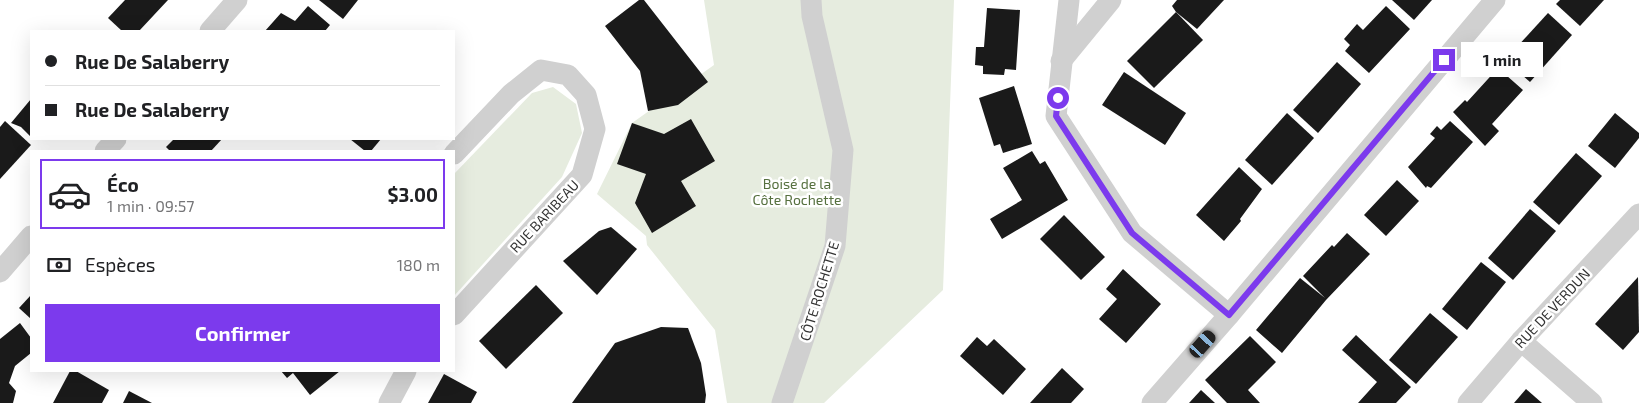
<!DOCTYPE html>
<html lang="fr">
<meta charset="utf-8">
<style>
:root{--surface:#fff;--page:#f2f2f2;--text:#202124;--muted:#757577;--line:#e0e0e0;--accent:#7c3aed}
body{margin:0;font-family:"Exo 2",sans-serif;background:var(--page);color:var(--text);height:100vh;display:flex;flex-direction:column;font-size:19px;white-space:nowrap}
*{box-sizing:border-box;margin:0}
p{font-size:16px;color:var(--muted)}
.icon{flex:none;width:28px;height:28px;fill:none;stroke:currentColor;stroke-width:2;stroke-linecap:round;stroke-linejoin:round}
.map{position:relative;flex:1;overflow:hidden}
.drawer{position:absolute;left:30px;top:150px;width:425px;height:222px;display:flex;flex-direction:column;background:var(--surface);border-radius:0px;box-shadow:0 5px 20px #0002}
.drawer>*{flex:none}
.top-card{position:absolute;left:30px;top:30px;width:425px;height:110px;border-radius:0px;box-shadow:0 5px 20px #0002;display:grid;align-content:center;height:110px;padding:0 15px;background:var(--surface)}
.end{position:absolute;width:22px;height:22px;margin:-11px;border:6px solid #7c3aed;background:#fff;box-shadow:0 0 0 2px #fff}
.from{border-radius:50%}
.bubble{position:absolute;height:35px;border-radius:0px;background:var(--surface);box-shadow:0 5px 20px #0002;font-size:16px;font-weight:700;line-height:35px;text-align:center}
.car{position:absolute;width:15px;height:30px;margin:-15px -8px;border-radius:6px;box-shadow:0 0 4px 1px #0007;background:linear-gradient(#222 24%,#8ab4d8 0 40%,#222 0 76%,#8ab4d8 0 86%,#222 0)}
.top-card b{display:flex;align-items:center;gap:18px;height:48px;font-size:19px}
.top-card b+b{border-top:1px solid var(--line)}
.top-card i{width:12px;height:12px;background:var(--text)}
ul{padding:9px 0 0;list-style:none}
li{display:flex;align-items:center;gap:15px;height:70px;margin:0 10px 8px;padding:0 5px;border:2px solid transparent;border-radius:0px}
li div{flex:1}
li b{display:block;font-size:19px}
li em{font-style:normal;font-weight:700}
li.active{border-color:var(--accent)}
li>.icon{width:45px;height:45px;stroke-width:1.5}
.pay{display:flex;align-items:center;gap:12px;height:55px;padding:0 15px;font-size:19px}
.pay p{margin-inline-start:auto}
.cta{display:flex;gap:10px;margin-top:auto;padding:10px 15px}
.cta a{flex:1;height:58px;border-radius:0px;background:var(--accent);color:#fff;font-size:20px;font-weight:700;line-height:58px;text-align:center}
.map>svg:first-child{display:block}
.green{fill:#e6ecdf}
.building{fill:#1a1a1a}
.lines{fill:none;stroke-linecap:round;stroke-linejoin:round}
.street{stroke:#d0d0d0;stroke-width:21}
.route{stroke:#7c3aed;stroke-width:6}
.labels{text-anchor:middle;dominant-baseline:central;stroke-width:5;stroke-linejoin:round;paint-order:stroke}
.park-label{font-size:14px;fill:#56703f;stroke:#fff}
.street-label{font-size:14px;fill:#333;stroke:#fff}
</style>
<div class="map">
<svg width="1639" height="403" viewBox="0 0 1639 403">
<rect width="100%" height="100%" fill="#fff"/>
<g class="green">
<path d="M704,0h250l-11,290 -119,113h-97l-12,-73 -68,-85 -1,-9 -49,-42 35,-71 82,-58z"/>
<path d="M553,87l23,17 6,29 -20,44 -108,119v-122l78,-81z"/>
</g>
<g class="building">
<path d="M125,0h43l-29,31h-17l-14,-13z"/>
<path d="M319,0h39l-15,19z"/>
<path d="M639,0h5l64,82 -30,23 -30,6 -8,-40 -35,-45z"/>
<path d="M1177,0h47l-27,29 -21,-17 -4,-6z"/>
<path d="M1392,0h40l-18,20z"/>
<path d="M1560,0h44l-24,26 -24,-22z"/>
<path d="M308,6l22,19 -5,6h-60l16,-18 14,8z"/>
<path d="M1386,6l24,23 -41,44 -24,-22 5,-6 -6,-6 13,-15 6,6z"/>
<path d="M987,8l33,2 -4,60 -11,-1 -1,6 -21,-1v-8l-8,-1 1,-18h8z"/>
<path d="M1176,12l27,28 -49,48 -27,-27z"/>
<path d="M1548,13l24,22 -42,47 -25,-22z"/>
<path d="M1337,62l24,22 -43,49 -25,-23z"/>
<path d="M1498,68l25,22 -31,34 7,7 -14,15 -32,-34 12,-12 2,2z"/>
<path d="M1124,72l62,41 -21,32 -63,-40z"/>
<path d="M1014,86l18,58 -29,9 -3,-9 -6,2 -15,-48z"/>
<path d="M31,99v38l-10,-10 -10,-4z"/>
<path d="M1287,113l27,25 -42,47 -27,-25z"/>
<path d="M1615,113l24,20v5l-24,30 -27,-22z"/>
<path d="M691,119l24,42 -34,20 15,25 -44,27 -17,-30 11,-29 -29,-10 15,-41 32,11z"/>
<path d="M5,121l26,24 -31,34v-52z"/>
<path d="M1450,121l23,21 -42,46 -4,-2 -1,2 -18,-21 27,-29 -5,-4 7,-8 4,4z"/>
<path d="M174,139h48l-11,12h-41l-4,-4z"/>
<path d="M350,139h31l-10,12h-6z"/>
<path d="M1032,151l8,13 5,-3 23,39 -66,39 -12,-20 32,-19 -19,-32z"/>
<path d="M1576,153l26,23 -43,49 -26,-23z"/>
<path d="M1239,167l23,22 -22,30 1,2 -17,20 -28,-26z"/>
<path d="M1397,180l22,21 -33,35 -22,-21z"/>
<path d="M1530,209l26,22 -43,49 -25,-22z"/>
<path d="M1064,215l41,42 -24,23 -41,-41z"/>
<path d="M611,227l26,22 -40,46 -34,-34 36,-30z"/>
<path d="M1347,233l23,21 -44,46 -44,53 -26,-23 44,-52 25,20 -22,-22 29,-31 2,2z"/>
<path d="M1481,262l25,20 -39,48 -25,-21z"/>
<path d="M1123,269l38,35 -35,39 -27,-24 18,-20 -11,-10z"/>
<path d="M1638,277l1,55 -16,18 -28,-26z"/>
<path d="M536,285l27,28 -57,56 -27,-28z"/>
<path d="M31,295v24l-12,-11z"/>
<path d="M1430,313l28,24 -42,47 -27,-24z"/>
<path d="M20,323l11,15v15l-16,13 -6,17 7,8 -3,12h-13v-64z"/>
<path d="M661,327l27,1 13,35 5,32 -1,8h-133l43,-60z"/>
<path d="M1356,335l55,52 -15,16h-38l19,-21 -35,-32z"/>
<path d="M1250,336l26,26 -28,28 12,13h-33l-22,-23z"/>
<path d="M977,337l10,9 7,-7 32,30 -23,26 -43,-39z"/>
<path d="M1062,368l22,21 -13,14h-41z"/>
<path d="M70,371h6l33,19 -7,13h-49z"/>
<path d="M281,371h59l-30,24 -17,-22 -6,5z"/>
<path d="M444,374l33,18 -6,11h-43z"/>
<path d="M1526,389l16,14h-28z"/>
<path d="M1201,390l14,13h-26z"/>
<path d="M129,391l23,12h-29z"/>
</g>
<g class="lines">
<g class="street">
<path d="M1069,0l-13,116 76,117 97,82"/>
<path d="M210,31l27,-31"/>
<path d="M1061,61l50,-61"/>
<path d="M105,151l11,-12"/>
<path d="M454,154l57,-60 30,-24 27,5 18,20 9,34 -13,46 -128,140"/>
<path d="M0,272l31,-36"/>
<path d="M1521,341l71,62"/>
<path d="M389,403l17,-32"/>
<path d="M782,403l53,-157 8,-96 -31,-134 -1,-16"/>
<path d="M1152,403l77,-88 266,-315"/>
<path d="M1468,403l53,-62 118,-127"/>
</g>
</g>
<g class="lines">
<path class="route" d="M1058,98l-2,18 76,117 97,82 215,-255"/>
</g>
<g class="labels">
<g class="park-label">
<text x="797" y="183">Boisé de la<tspan x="797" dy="16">Côte Rochette</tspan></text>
</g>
<g class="street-label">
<text transform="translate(544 216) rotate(-47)">RUE BARIBEAU</text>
<text transform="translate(819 291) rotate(-73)">CÔTE ROCHETTE</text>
<text transform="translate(1552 308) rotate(-47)">RUE DE VERDUN</text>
</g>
</g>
</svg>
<i class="end from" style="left:1058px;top:98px"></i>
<i class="end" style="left:1444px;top:60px"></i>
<div class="bubble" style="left:1461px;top:42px;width:82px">1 min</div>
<i class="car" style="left:1203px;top:344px;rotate:42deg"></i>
<div class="top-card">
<b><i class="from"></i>Rue De Salaberry</b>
<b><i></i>Rue De Salaberry</b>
</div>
<section class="drawer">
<ul>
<li class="active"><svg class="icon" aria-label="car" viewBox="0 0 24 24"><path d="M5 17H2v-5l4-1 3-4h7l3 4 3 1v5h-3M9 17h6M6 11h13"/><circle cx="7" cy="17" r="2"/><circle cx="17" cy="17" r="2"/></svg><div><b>Éco</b><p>1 min · 09:57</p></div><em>$3.00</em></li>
</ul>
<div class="pay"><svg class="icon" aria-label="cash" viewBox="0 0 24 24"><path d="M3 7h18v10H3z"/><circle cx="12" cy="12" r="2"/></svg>Espèces<p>180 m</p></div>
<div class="cta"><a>Confirmer</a></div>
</section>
</div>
